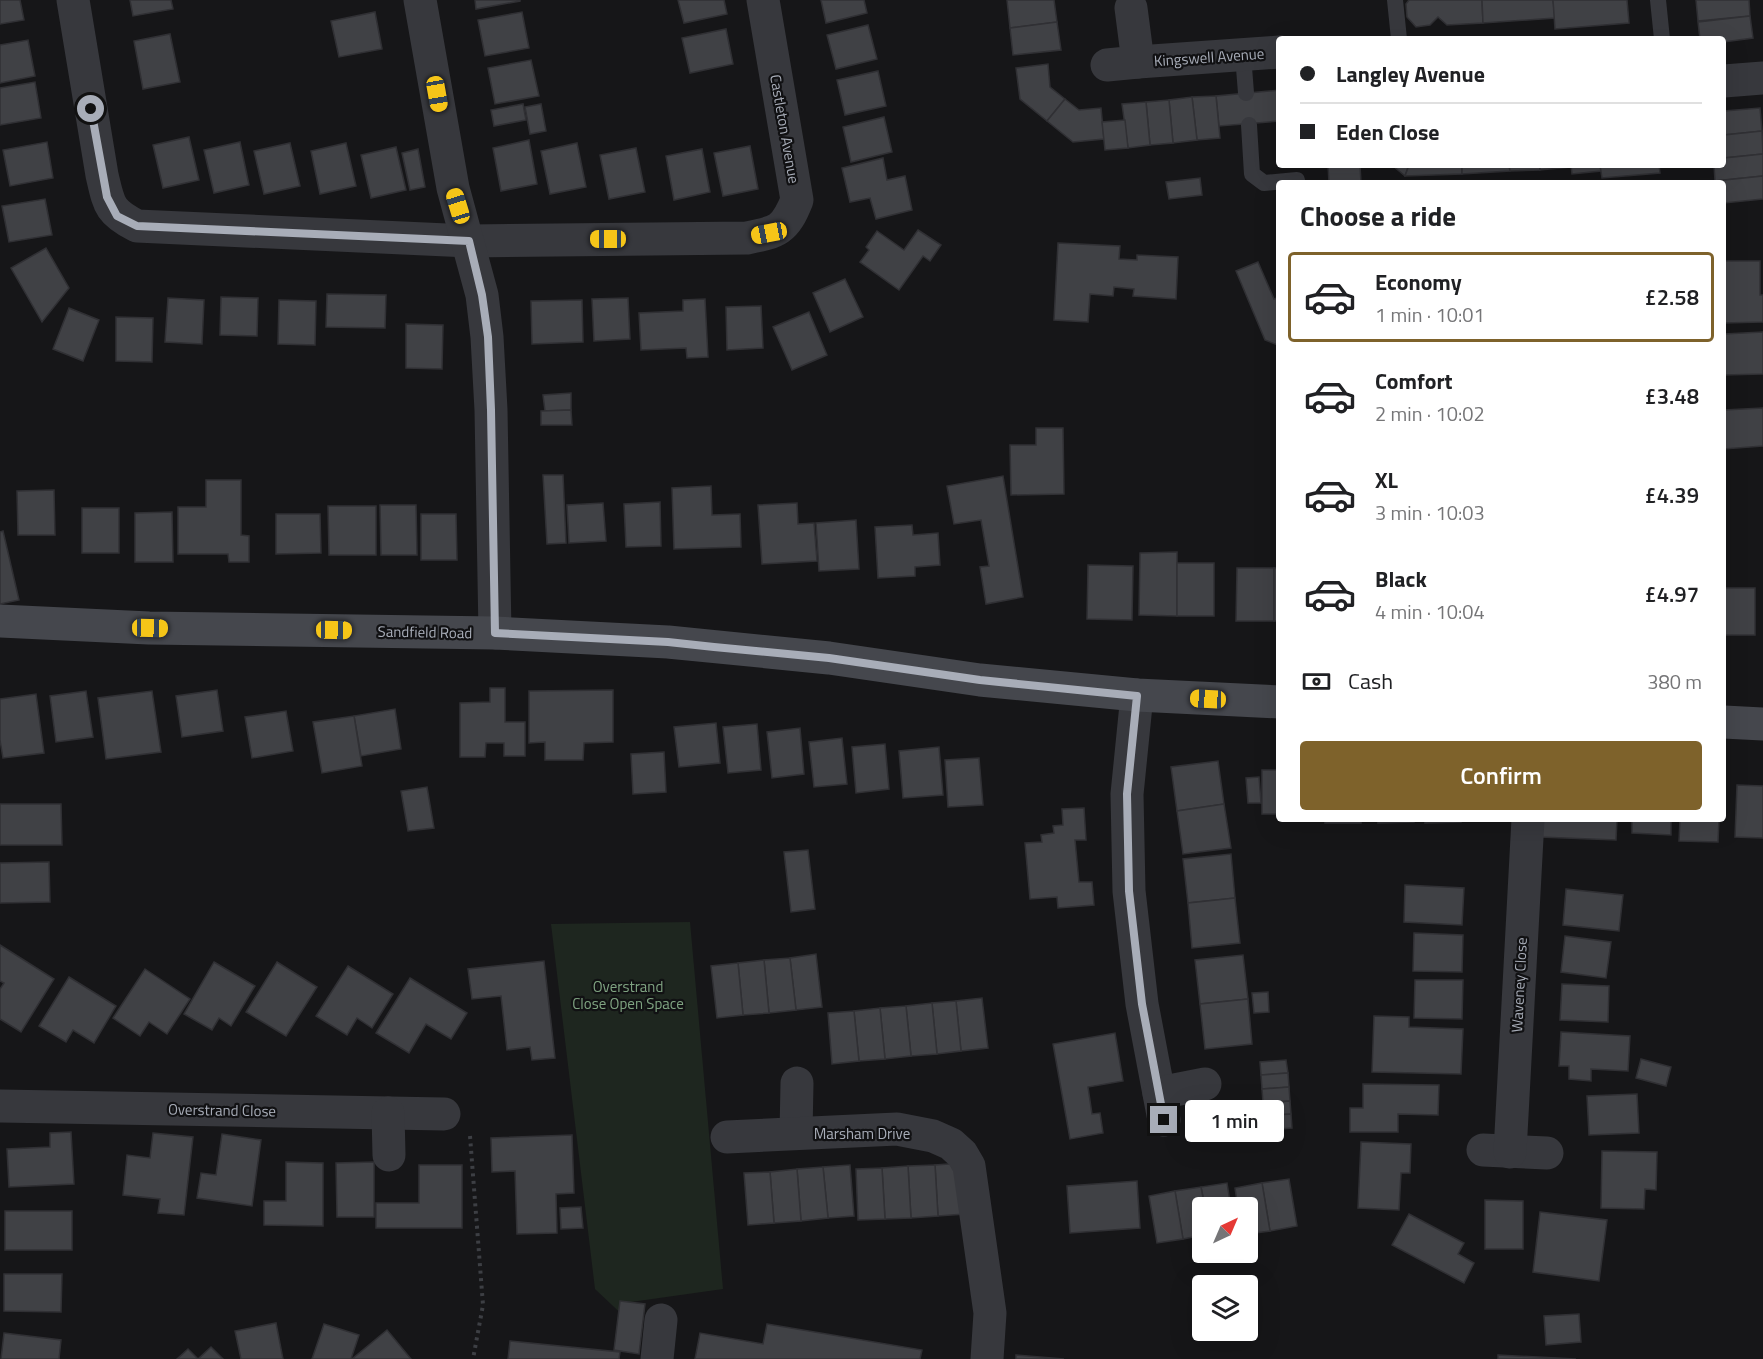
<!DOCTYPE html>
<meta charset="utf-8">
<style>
:root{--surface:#fff;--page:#f2f2f2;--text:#202124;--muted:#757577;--line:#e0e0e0;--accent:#7e622b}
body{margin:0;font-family:"Titillium Web",sans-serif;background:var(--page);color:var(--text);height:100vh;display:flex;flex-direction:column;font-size:22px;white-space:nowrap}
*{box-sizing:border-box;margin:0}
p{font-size:20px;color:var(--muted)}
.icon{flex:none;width:33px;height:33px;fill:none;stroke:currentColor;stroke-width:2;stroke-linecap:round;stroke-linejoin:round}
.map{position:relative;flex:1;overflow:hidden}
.drawer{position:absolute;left:1276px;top:180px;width:450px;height:642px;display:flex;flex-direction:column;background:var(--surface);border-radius:6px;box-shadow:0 6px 24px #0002}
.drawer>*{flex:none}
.banner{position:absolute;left:1276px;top:36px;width:450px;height:132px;border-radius:6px;box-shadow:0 6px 24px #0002;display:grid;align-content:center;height:132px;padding:0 24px;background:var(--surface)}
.needle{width:39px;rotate:44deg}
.controls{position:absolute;left:1192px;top:1197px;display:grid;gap:12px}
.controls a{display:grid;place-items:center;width:66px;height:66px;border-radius:6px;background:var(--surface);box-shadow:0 6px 24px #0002;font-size:30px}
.end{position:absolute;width:27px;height:27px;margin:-14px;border:8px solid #a8adb8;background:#111;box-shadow:0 0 0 3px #111}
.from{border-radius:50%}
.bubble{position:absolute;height:42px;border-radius:6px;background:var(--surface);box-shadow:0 6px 24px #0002;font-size:20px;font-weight:600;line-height:42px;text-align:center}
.car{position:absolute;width:18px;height:36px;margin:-18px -9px;border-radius:8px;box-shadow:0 0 4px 2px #0007;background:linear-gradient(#f5c518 24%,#345 0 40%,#f5c518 0 76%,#345 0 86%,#f5c518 0)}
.banner b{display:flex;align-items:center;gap:21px;height:57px;font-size:22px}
.banner b+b{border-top:2px solid var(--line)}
.banner i{width:15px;height:15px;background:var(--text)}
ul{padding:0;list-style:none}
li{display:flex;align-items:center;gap:18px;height:90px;margin:0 12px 9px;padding:0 12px;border:3px solid transparent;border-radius:6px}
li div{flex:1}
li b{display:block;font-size:22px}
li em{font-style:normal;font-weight:600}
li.current{border-color:var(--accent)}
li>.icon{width:54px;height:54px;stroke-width:1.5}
h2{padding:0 24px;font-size:27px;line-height:72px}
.pay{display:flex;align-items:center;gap:15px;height:66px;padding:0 24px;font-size:22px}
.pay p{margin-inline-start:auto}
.primary-button{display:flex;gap:12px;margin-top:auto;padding:12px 24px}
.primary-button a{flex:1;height:69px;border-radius:6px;background:var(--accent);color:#fff;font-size:24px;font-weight:600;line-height:69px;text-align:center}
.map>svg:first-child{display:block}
.green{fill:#1e261f}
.building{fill:#404145;stroke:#303034;stroke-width:1.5}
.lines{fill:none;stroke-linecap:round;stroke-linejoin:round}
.path{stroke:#3d3f44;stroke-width:4;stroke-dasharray:3 4.5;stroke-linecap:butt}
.lane{stroke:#37383d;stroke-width:16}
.street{stroke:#37383d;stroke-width:33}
.secondary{stroke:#45474d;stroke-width:33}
.route{stroke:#a8adb8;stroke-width:8}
.labels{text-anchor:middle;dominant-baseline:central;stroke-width:4.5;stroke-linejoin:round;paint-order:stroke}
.street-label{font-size:15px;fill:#a8adb8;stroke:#111113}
.park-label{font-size:15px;fill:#7fa381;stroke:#111113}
</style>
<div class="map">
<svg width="1763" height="1359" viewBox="0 0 1763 1359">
<rect width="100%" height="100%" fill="#161618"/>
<path class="green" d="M690,922l33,367 -92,13 -2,19 -34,-32 -44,-365z"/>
<g class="building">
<path d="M0,0h20l4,20 -24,4z"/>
<path d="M130,0h41l2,9 -40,7z"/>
<path d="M475,0h45v1l-44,8z"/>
<path d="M678,0h46l3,14 -43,9z"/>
<path d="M821,0h43l3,13 -41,10z"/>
<path d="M1007,0h47l3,22 -47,6z"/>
<path d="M1409,0h73l1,23 -36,2 -9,-8 -8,8 -14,2 -9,-10 -1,-13z"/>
<path d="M1482,0h71l2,18 -72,5z"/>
<path d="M1553,0h74l2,23 -74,6z"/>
<path d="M1696,0h53l1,16 -52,5z"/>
<path d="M375,12l7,37 -43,8 -8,-36z"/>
<path d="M522,12l7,36 -44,8 -7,-36z"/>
<path d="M1750,16l3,22 -29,4v-3h-24l-2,-17z"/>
<path d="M1057,22l4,28 -48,5 -3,-27z"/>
<path d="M868,25l9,34 -41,10 -9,-34z"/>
<path d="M726,29l7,35 -43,9 -8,-35z"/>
<path d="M170,34l10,48 -37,7 -9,-48z"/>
<path d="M28,40l7,36 -35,7v-38z"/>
<path d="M531,60l8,36 -44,8 -7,-36z"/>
<path d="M1048,64l2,23 15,12 -18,22 -27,-22 -4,-31z"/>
<path d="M878,71l8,35 -41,9 -8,-35z"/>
<path d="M35,82l6,36 -41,7v-37z"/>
<path d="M1280,90v31l-61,5 -3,-30z"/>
<path d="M1216,96l4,42 -23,2 -5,-43z"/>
<path d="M1192,97l5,43 -24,3 -4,-43z"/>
<path d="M1065,99l14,11 22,-2 3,31 -31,3 -26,-21z"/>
<path d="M1169,100l4,43 -23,2 -4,-43z"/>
<path d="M1146,102l4,43 -22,3 -6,-44z"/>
<path d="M523,104l3,16 -32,6 -3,-16z"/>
<path d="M541,104l5,27 -16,3 -5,-27z"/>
<path d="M1760,108l2,23 -38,4v-24z"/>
<path d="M884,117l8,35 -41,10 -8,-35z"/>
<path d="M1125,120l3,28 -23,2 -3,-28z"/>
<path d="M1762,131l1,23 -39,4v-23z"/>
<path d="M189,137l10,43 -36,8 -10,-43z"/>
<path d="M529,140l8,44 -36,7 -8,-43z"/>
<path d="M47,142l6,36 -43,8 -7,-36z"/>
<path d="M240,142l9,43 -35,8 -10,-43z"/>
<path d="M290,143l10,43 -36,8 -10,-43z"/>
<path d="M346,143l10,43 -36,8 -9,-43z"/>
<path d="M577,143l9,44 -36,7 -9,-43z"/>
<path d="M750,146l8,43 -35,7 -9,-43z"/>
<path d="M396,147l10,43 -35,8 -10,-43z"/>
<path d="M636,148l9,44 -36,7 -9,-44z"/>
<path d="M418,149l7,38 -15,3 -8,-37z"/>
<path d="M702,149l8,43 -36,8 -8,-44z"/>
<path d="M1763,154v22l-48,5 -1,-16h10v-7z"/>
<path d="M883,158l4,22 18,-4 7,34 -36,9 -6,-21 -20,4 -8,-34z"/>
<path d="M1328,165h32l1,18h-32z"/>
<path d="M1392,165h17l-4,11z"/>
<path d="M1409,165h53v9l-57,2z"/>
<path d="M1462,165h47l1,6 -48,3z"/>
<path d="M1509,165h31v5l-30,1z"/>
<path d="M1540,165h31v2l-31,3z"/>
<path d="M1571,165h29l1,6 -29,3z"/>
<path d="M1600,165h59l1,8 -58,5z"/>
<path d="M1763,176v23l-39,4v-20h-9v-2z"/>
<path d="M1200,178l2,17 -33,4 -3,-17z"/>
<path d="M45,199l7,36 -43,7 -7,-36z"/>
<path d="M918,230l23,15 -11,16 -7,-5 -24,34 -39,-28 9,-12 -3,-3 11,-16 27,19z"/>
<path d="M1058,243l62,3 -1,13 18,1v-5l41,2 -2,42 -43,-3 1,-7 -20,-2 -1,9 -23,-2 -2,28 -34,-2z"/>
<path d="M46,248l23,40 -27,34 -31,-54z"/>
<path d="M1724,261h36v34h3v27l-39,1z"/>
<path d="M1258,262l16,37 6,-2v49l-15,-6 -29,-69z"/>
<path d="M845,279l18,38 -33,15 -17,-39z"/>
<path d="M327,294l59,1 -1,33 -59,-1z"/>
<path d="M221,297l37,1 -1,38 -37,-1z"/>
<path d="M168,298l36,2 -2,44 -37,-2z"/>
<path d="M628,298l2,41 -36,2 -2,-42z"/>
<path d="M705,299l3,58 -21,1 -1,-10 -45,2 -2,-37 44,-2v-11z"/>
<path d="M279,300l37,1 -1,44 -37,-1z"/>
<path d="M582,300l1,42 -51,2 -1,-43z"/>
<path d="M761,306l2,42 -36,2 -1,-43z"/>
<path d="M69,308l30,12 -16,41 -30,-12z"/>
<path d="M809,312l18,43 -35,15 -19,-43z"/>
<path d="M116,317l37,1 -1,44 -36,-1z"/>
<path d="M406,324l37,1 -1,44 -36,-1z"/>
<path d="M1763,332v42l-39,1v-41z"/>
<path d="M571,393v17l-26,1 -2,-16z"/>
<path d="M1763,408v38l-39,3v-39z"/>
<path d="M571,410l1,15h-31v-14z"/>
<path d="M1036,428h27l1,66 -53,1 -1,-50h26z"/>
<path d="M543,475h20l3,68 -19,1z"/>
<path d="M1003,476l20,121 -37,7 -6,-37 9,-1 -8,-46 -27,4 -7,-38z"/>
<path d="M206,480h35v55l8,1v26h-20l-1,-8h-50v-47h28z"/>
<path d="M711,486l1,29 28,-1 1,33 -67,2 -2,-61z"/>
<path d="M54,490l1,45h-37l-1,-44z"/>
<path d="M660,502l1,44 -35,1 -2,-43z"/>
<path d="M603,503l3,38 -37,2 -2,-38z"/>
<path d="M797,503l1,21 16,-1 3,38 -55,3 -4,-59z"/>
<path d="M380,505h36l1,50h-36z"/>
<path d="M328,506h48v49h-47z"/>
<rect x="82" y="508" width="37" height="45"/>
<path d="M172,512l1,50h-38v-49z"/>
<path d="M276,514h44l1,39 -45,1z"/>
<path d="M421,514h35l1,46h-36z"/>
<path d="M856,520l3,49 -40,2 -3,-48z"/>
<path d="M912,525l1,10 25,-2 2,32 -25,2v9l-37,2 -3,-51z"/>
<path d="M3,531l16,69 -19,4v-72z"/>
<path d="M1177,552v64l-38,-1 1,-62z"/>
<rect x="1177" y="563" width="37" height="53"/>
<path d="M1088,565l45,1 -1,54 -45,-1z"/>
<path d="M1237,568h37v53h-38z"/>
<rect x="1274" y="568" width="6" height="53"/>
<rect x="1724" y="588" width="31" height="47"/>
<path d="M490,688h15v34h20v34h-21v-13h-18l-1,14h-25v-54l30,-1z"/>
<path d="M217,690l6,41 -41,6 -6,-41z"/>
<path d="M613,690v52l-29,1 -1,17h-38v-18l-16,1v-52z"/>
<path d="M86,691l7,46 -37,5 -6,-46z"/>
<path d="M152,691l9,61 -55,7 -8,-61z"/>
<path d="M36,694l8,59 -41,5 -3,-18v-41z"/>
<path d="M395,709l6,40 -40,7 -7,-40z"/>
<path d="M286,711l7,40 -41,7 -7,-41z"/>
<path d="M354,716l8,50 -40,7 -9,-51z"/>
<path d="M716,723l4,40 -41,4 -5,-40z"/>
<path d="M757,724l4,46 -33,3 -5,-46z"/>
<path d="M800,728l4,46 -32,4 -5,-46z"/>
<path d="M842,738l5,46 -33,3 -5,-45z"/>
<path d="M885,744l4,45 -33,4 -4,-46z"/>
<path d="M939,747l4,48 -40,3 -4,-47z"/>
<path d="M664,752l2,40 -33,2 -2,-40z"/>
<path d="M979,758l4,47 -35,2 -3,-47z"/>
<path d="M1218,761l6,43 -47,7 -6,-44z"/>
<rect x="1262" y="770" width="18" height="44"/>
<path d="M1259,777l2,26h-13l-2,-25z"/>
<path d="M1737,785l26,1v52l-28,-1z"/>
<path d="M427,787l7,41 -26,3 -7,-40z"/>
<path d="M0,804h61l1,41h-62z"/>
<path d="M1224,804l7,44 -48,6 -6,-43z"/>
<path d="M1084,808l2,32h-11l4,42h13l2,23 -36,3 -1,-11 -27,2 -5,-56 17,-1 -1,-7 13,-2 -1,-7 10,-1 -1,-16z"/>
<rect x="1325" y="819" width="36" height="4"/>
<path d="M1378,819h36v3l-36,1z"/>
<path d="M1425,819h36v3l-36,1z"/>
<path d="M1541,819h76l-1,21 -76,-3z"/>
<path d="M1632,819h39v16l-39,-2z"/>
<path d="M1680,819h39l-1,23 -39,-1z"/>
<path d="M808,850l7,59 -24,3 -7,-60z"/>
<path d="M1231,854l4,44 -47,5 -5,-44z"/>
<path d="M49,862l1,40 -50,1v-40z"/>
<path d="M1405,885l59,3 -2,37 -58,-3z"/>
<path d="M1566,889l57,6 -4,36 -56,-6z"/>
<path d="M1235,898l5,45 -48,5 -4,-45z"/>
<path d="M1414,933l49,2 -1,37 -49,-1z"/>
<path d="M1565,936l46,6 -5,36 -45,-6z"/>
<path d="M0,945l54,34 -33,53 -21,-13v-30l4,-6 -4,-2z"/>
<path d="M816,954l6,53 -26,3 -6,-52z"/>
<path d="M1243,955l5,44 -48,5 -5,-44z"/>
<path d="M790,958l6,52 -27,3 -5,-53z"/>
<path d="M764,960l5,53 -26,2 -5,-52z"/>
<path d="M544,961l11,97 -23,2 -2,-13 -23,3 -6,-54 -29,3 -4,-30z"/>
<path d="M214,962l41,24 -24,40 -12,-8 -7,12 -28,-16z"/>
<path d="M277,962l40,25 -31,49 -40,-24z"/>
<path d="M738,963l5,52 -26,3 -6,-52z"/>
<path d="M348,966l45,28 -21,34 -15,-10 -10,17 -31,-19z"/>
<path d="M145,969l45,30 -23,35 -18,-12 -9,14 -27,-18z"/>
<path d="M69,977l47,29 -22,37 -21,-13 -7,12 -27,-16z"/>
<path d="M410,978l57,35 -16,26 -25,-15 -17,29 -33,-20z"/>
<path d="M1415,980h48l-1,39 -48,-1z"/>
<path d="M1562,984l47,2 -1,36 -48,-2z"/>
<path d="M1268,992l1,20 -15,1 -2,-20z"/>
<path d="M982,998l6,50 -27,3 -5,-50z"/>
<path d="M1248,999l4,45 -47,5 -5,-45z"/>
<path d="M956,1001l5,50 -24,3 -5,-51z"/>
<path d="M932,1003l5,51 -26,2 -5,-50z"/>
<path d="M906,1006l5,50 -26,3 -5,-51z"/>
<path d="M880,1008l5,51 -26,2 -5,-50z"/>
<path d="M854,1011l5,50 -27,3 -4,-51z"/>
<path d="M1374,1016l35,1v10l54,2 -2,45 -89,-2z"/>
<path d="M1561,1032l69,4 -2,35 -37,-2v12l-22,-2v-13h-10z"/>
<path d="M1115,1033l8,48 -35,6 4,27 8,-1 3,20 -33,6 -17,-95z"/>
<path d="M1641,1059l30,8 -5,19 -30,-8z"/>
<path d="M1286,1060l2,13 -27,2 -1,-13z"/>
<path d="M1288,1073l1,14 -27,2 -1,-14z"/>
<path d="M1363,1084l76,1 -1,30 -40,-1v18h-48v-24h13z"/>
<path d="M1289,1087l1,14 -27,2 -1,-14z"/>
<path d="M1637,1094l2,39 -50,2 -2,-39z"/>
<path d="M1290,1101l1,13 -26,2 -2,-13z"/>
<path d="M1291,1114l1,14 -26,2 -1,-14z"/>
<path d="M71,1132l3,52 -65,3 -2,-38 43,-2v-14z"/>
<path d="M153,1133l40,4 -9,78 -26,-2 2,-14 -37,-4 4,-40 23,3z"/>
<path d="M222,1134l39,6 -9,66 -55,-8 4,-25 15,2z"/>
<path d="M572,1135l2,58 -18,1 1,39 -40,1 -2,-63 -23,1 -1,-34z"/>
<path d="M1361,1142l50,2 -1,29h-9l-2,37 -41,-2z"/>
<path d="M1602,1151l55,1 -1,38 -11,-1 -1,20 -43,-1z"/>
<path d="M286,1162l37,1v63l-59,-1v-24h22z"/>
<path d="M374,1162v55h-37l-1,-54z"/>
<path d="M962,1163l3,51 -27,2 -3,-51z"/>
<path d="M419,1165h43v63h-86v-25h43z"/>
<path d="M850,1165l4,51 -26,2 -5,-51z"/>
<path d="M935,1165l3,51 -27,2 -3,-52z"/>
<path d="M908,1166l3,52 -26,1 -3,-51z"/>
<path d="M823,1167l5,51 -27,3 -4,-52z"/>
<path d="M882,1168l3,51 -27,1 -2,-51z"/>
<path d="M797,1169l4,52 -27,2 -4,-51z"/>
<path d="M770,1172l4,51 -26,2 -4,-52z"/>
<path d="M1289,1179l8,47 -27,5 -8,-48z"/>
<path d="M1137,1181l3,47 -70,5 -3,-47z"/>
<path d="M1227,1183l4,25h-26l-4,-21z"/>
<path d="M1262,1183l8,48 -22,3v-26h-10l-3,-20z"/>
<path d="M1201,1187l4,21h-2v27l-20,4 -8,-48z"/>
<path d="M1175,1191l8,48 -26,4 -8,-47z"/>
<path d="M1485,1200l38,1v48h-38z"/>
<path d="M581,1207l2,21 -22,1 -1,-21z"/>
<rect x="5" y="1211" width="67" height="39"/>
<path d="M1540,1212l67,8 -8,61 -66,-9z"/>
<path d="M1409,1214l55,29 -6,11 16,9 -10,20 -72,-38z"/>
<path d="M4,1274h58l-1,38 -57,-1z"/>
<path d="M620,1301l25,3 -6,50 -25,-4z"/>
<path d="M1579,1314l2,28 -35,3 -2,-29z"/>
<path d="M276,1323l7,36h-42l-6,-28z"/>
<path d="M324,1324l35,11 -8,24h-39z"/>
<path d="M767,1324l155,26 -2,9h-225l5,-26 63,11z"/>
<path d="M387,1330l24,29h-59z"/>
<path d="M4,1333l57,7 -2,19h-58z"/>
<path d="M510,1341l110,11 -1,7h-111z"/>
<path d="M211,1347l12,12h-25z"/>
<path d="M188,1349l10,10h-21z"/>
<path d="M1016,1355l48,4h-48z"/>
<path d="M1498,1355l78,4h-78z"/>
</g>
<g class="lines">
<path class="path" d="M470,1136l13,169 -10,54"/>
<g class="lane">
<path d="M1395,0l4,39"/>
<path d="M1658,0l4,39"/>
<path d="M1243,55l3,38"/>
<path d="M1249,125l3,49 12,9 33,-3"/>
</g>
<g class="street">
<path d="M73,0l29,175c7,30 7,37 35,51l332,15 278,-3c31,-6 38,-8 50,-38l-34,-200"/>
<path d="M420,0l33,188 29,107 5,42 4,73 4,223"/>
<path d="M1138,62l142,-10"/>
<path d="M1107,65l31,-3 -7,-54"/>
<path d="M1724,81l39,-3"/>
<path d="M1137,695l-10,99 2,97 13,113 22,116"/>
<path d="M1159,1093l46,-9"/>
<path d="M0,1106l444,8"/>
<path d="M388,1113l1,42"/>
<path d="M796,1133l1,-50"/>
<path d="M727,1137l170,-8 36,7 18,8 11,10 7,12 21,147 -3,46"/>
<path d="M1483,1150l64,3"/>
<path d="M1510,1152l18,-333"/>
<path d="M657,1359l4,-39"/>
</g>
<g class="secondary">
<path d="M0,621l149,7 346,5 173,9 161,16 151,22 157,15 143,7"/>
<path d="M1724,722l39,2"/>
</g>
</g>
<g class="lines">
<path class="route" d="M91,109l16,88 10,19 20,10 332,15 13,54 6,42 3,73 4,223 173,9 46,5 115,11 151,22 157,16 -10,98 2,97 13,113 22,116"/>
</g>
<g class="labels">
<g class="street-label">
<text transform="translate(1209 57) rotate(-4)">Kingswell Avenue</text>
<text transform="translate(785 129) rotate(80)">Castleton Avenue</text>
<text transform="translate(425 632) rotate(1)">Sandfield Road</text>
<text transform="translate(1519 985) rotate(-87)">Waveney Close</text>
<text transform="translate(222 1110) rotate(1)">Overstrand Close</text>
<text x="862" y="1133">Marsham Drive</text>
</g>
<g class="park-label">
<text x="628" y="986">Overstrand<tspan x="628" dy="17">Close Open Space</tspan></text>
</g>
</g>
</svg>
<div class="controls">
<a><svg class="needle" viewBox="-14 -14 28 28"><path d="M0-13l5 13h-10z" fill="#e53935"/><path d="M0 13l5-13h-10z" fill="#757577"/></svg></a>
<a><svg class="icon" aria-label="layers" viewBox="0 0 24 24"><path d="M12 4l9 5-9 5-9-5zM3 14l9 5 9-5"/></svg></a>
</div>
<i class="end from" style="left:91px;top:109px"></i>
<i class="end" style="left:1164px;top:1120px"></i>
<div class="bubble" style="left:1185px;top:1100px;width:99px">1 min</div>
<i class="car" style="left:437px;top:94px;rotate:170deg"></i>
<i class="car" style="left:458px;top:206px;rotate:343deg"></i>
<i class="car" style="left:769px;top:233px;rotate:259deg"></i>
<i class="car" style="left:608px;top:239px;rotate:270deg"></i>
<i class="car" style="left:150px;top:628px;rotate:91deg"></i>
<i class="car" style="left:334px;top:630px;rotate:91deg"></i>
<i class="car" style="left:1208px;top:699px;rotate:273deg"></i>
<div class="banner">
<b><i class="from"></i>Langley Avenue</b>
<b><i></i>Eden Close</b>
</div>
<section class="drawer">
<h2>Choose a ride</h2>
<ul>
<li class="current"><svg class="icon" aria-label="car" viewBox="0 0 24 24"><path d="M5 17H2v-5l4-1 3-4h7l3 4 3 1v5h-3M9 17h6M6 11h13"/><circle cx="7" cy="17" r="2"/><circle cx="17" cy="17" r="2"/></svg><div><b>Economy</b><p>1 min · 10:01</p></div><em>£2.58</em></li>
<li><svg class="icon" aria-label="car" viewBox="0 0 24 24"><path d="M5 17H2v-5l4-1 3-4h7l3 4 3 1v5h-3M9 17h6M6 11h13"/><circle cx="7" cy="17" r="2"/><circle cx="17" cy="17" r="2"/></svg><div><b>Comfort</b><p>2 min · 10:02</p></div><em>£3.48</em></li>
<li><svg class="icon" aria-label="car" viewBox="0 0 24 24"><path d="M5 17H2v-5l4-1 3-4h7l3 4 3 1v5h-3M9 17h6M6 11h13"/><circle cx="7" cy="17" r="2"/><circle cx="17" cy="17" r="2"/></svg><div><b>XL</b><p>3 min · 10:03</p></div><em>£4.39</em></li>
<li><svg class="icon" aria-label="car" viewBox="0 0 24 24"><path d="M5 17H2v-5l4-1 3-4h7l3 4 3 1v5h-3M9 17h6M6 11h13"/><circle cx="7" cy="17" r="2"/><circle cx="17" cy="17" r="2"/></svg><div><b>Black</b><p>4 min · 10:04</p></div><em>£4.97</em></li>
</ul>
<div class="pay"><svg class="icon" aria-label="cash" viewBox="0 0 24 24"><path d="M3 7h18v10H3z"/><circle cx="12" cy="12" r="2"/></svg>Cash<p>380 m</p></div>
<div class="primary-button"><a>Confirm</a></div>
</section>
</div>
